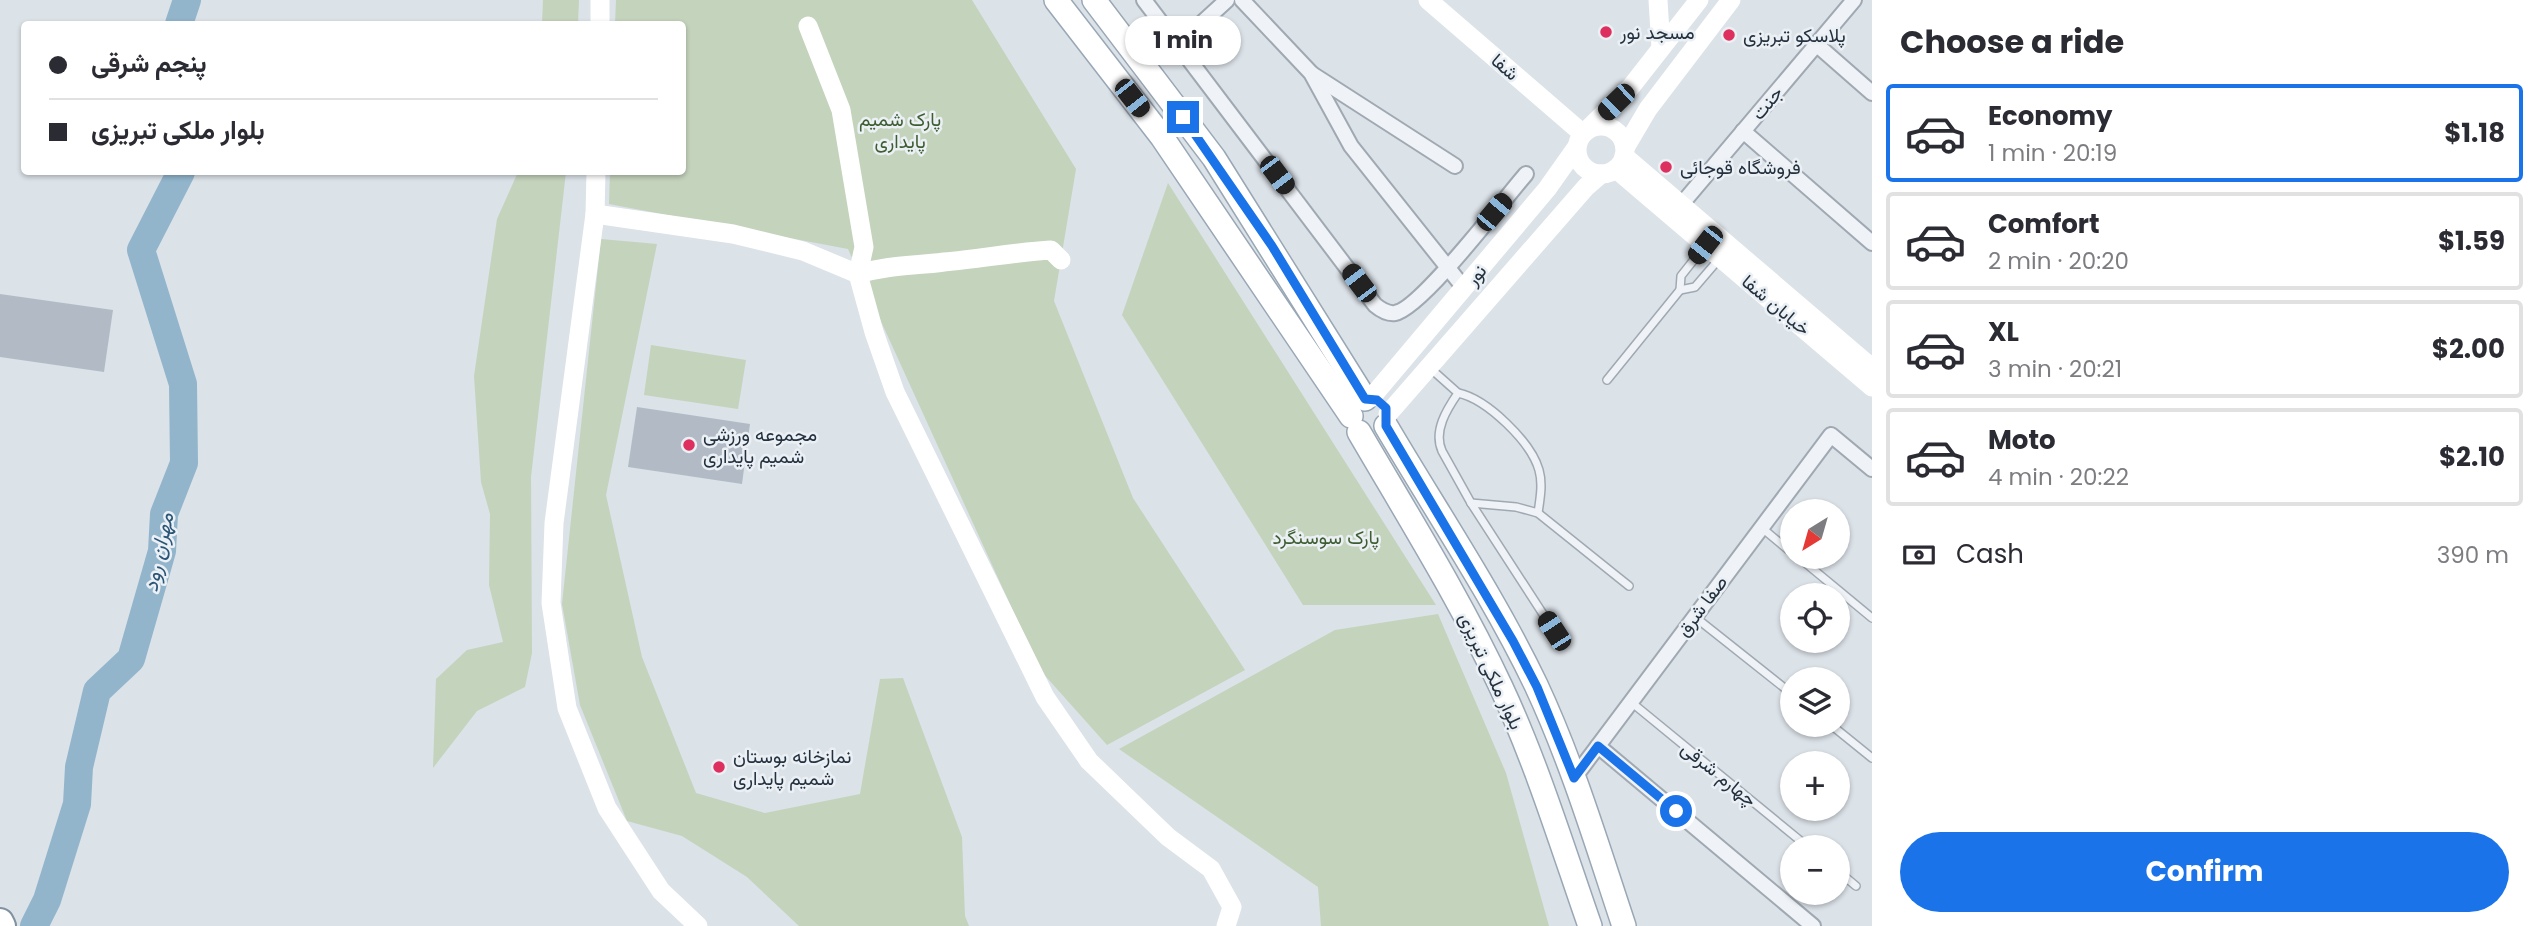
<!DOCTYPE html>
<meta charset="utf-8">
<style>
:root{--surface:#fff;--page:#f2f2f3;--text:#2b2b33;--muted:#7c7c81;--line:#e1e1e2;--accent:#1a73e8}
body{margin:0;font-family:Poppins,Vazirmatn,sans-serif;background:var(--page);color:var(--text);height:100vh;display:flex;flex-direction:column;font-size:26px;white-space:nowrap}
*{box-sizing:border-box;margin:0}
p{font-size:23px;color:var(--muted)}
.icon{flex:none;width:38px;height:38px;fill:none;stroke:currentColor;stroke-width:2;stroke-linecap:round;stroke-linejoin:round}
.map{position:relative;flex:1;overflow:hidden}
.side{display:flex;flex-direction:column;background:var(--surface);width:665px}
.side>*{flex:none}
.hud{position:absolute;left:21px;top:21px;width:665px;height:154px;border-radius:7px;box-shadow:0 2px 5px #0004;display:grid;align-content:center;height:154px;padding:0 28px;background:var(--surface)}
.needle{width:46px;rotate:217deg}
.buttons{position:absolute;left:1780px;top:499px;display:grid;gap:14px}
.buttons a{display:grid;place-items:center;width:70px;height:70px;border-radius:50%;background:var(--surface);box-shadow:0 2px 5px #0004;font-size:35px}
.end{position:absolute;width:32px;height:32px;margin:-16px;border:9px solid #1a73e8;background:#fff;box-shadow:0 0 0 4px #fff}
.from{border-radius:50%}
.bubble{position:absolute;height:49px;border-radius:24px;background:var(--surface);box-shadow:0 2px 5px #0004;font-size:23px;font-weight:700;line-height:49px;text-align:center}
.car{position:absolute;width:21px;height:42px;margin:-21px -10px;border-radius:9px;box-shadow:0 0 5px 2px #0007;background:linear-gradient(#222 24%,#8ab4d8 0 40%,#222 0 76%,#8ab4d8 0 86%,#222 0)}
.hud b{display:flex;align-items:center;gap:24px;height:66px;font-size:26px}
.hud b+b{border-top:2px solid var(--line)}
.hud i{width:18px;height:18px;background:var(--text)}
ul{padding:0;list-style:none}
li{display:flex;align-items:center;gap:21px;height:98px;margin:0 14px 10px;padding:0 14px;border:4px solid var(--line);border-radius:7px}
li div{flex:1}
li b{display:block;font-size:26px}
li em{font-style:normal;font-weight:700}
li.on{border-color:var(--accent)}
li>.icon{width:63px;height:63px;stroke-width:1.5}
h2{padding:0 28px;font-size:32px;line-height:84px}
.pay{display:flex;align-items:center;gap:18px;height:77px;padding:0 28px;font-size:26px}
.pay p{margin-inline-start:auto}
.action{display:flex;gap:14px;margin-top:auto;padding:14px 28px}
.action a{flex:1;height:80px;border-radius:42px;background:var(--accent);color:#fff;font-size:28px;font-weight:700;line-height:80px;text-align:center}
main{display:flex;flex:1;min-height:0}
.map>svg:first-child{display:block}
.green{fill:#c4d3bc}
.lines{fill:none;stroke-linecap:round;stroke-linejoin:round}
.river{stroke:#92b5cc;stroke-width:28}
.building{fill:#b2bbc5}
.lane-casing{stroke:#a0a9b2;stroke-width:10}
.street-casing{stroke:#a0a9b2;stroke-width:18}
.primary-casing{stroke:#99a7b5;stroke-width:26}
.highway-casing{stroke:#8191a0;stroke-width:30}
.lane{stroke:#eff2f6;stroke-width:7}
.street{stroke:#eff2f6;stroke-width:14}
.secondary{stroke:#fff;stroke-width:19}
.primary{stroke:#fff;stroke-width:23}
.highway{stroke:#fff;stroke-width:26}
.route{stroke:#1a73e8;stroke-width:9}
.poi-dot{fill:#dd305e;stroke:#ebf0f5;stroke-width:2.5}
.labels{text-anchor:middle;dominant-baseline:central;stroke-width:5;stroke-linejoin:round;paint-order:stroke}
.poi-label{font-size:19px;fill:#24313f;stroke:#ebf0f5;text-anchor:start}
.street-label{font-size:19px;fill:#24313f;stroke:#ebf0f5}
.park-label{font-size:19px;fill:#3d5d30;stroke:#ebf0f5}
.water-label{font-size:21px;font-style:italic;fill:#2a5577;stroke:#ebf0f5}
</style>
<main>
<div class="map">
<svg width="1872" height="926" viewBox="0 0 1872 926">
<rect width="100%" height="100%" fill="#dbe2e8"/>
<g class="green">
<path d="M543,0h36l-1,24h-36z"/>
<path d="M616,0h356l104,169 -22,132 79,197 112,172 -138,75 -67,-75 -192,-421 -239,-45 1,-32h72v-148h-67z"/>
<path d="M518,172h48l-35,305 1,176 -7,34 -48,24 -44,57 3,-89 31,-29 36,-8 -14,-57 1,-71 -9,-32 -7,-106 23,-157z"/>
<path d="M1168,183l268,422h-133l-181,-290z"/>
<path d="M601,239l56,5 -51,251 36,162 54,136 69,20 95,-19 20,-115 23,-1 59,159 3,79 4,10h-170l-52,-49 -65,-41 -55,-15 -47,-116 -18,-101z"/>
<path d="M651,345l95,15 -8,49 -94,-14z"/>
<path d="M1438,614l68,159 43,153h-228l-3,-39 -199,-138 216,-119z"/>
</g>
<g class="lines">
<g class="river">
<path d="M179,24l8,-24"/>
<path d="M34,926l13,-26 30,-96 2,-37 18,-76 34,-32 31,-108 2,-37 20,-51 -1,-79 -42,-134 40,-78"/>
</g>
</g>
<g class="building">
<path d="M0,294l113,16 -9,62 -104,-15z"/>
<path d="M637,407l113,17 -8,60 -114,-17z"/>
</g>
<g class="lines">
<defs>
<g id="lane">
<path d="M1680,290l15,-3 24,-28"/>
<path d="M1430,368l28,25c-11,16 -25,38 -16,58l29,52 83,128"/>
<path d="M1607,380l73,-90 1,-14 23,-29"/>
<path d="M1458,393c29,6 73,49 81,77 4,14 1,29 -1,43"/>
<path d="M1471,503l45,4 22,6 91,73"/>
<path d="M1762,528l30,25"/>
<path d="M1797,556l75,62"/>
<path d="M1695,617l97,77"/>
<path d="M1631,702l177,145"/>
<path d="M1830,724l42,34"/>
<path d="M1838,871l18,15"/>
</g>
<g id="street">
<path d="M1144,0l231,305c6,5 12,9 20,8 26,-4 110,-115 131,-139"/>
<path d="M1242,0l69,73 40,73 113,142"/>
<path d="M1179,44l48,-44"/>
<path d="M1816,44l56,49"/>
<path d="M1312,74l143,92"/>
<path d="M1743,131l129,112"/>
<path d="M1680,206l174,-206"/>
<path d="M1598,746l215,180"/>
<path d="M1574,778l257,-343 41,34"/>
</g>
<g id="primary">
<path d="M1056,0l106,137 189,279"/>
<path d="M1094,0l120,158 151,241"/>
<path d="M1386,426c50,85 107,169 150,259 36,77 61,160 88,241"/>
<path d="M1359,432c49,84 101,167 142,255 36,77 61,159 89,239"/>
</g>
<path id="highway" d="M0,922l2,4"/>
</defs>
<use href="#lane" class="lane-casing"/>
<use href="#street" class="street-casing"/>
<use href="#primary" class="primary-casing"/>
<use href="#highway" class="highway-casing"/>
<use href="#lane" class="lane"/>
<use href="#street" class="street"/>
<g class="secondary">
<path d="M600,0v24"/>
<path d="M1428,0l154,133"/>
<path d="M1658,0l3,48"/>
<path d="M808,26l33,84 23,137 -6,27c30,-9 56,-8 86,-12 36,-3 71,-10 107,-12l10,10"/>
<circle cx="1601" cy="150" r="24"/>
<path d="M1589,128l41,-40 69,-88"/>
<path d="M1625,148l23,-39 83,-109"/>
<path d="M1624,156l248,212"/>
<path d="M1616,169l256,218"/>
<path d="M596,172l-1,42 -41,309 -3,80 16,105 40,100 54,83 37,35"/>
<path d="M595,214l138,20 70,17 55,23 16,58 21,60 150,305 44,64 79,76 43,32 21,38 -6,19"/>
<path d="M1371,398l176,-209 29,-41"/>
<path d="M1388,414l198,-227 15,-13"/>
</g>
<use href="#primary" class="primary"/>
<use href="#highway" class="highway"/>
</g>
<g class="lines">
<path class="route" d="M1183,117l89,129 93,153 12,1 9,8v18l127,215 24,46 37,91 24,-32 78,65"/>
</g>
<g class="poi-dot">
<circle cx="1606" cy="32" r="7"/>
<circle cx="1729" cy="35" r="7"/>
<circle cx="1666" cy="167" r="7"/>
<circle cx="689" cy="445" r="7"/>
<circle cx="719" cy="767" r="7"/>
</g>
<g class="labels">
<g class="poi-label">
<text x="1620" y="32">مسجد نور</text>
<text x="1743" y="35">پلاسکو تبریزی</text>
<text x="1680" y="167">فروشگاه قوجائی</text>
<text x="703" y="434">مجموعه ورزشی<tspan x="703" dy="22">شمیم پایداری</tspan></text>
<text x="733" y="756">نمازخانه بوستان<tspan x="733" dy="22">شمیم پایداری</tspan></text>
</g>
<g class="street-label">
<text transform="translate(1505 67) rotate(41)">شفا</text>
<text transform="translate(1767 103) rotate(-50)">جنت</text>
<text transform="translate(1476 275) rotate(-50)">نور</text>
<text transform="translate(1776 305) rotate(40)">خیابان شفا</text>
<text transform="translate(1702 606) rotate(-53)">صفا شرق</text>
<text transform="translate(1491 671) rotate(65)">بلوار ملکى تبریزى</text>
<text transform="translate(1719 774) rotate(39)">چهارم شرقی</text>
</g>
<g class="park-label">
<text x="900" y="119">پارک شمیم<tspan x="900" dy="22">پایداری</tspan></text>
<text x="1326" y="537">پارک سوسنگرد</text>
</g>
<g class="water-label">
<text transform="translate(158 552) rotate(-78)">مهران رود</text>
</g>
</g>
</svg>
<div class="buttons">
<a><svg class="needle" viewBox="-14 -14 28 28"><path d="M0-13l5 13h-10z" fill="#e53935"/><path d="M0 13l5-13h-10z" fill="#7c7c81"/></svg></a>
<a><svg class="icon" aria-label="locate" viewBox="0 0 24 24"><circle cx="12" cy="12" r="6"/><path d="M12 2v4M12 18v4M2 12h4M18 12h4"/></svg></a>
<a><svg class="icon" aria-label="layers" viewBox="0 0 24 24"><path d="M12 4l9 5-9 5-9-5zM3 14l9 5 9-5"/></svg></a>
<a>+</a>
<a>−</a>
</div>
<i class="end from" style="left:1676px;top:811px"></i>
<i class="end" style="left:1183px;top:117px"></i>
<div class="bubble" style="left:1125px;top:16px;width:116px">1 min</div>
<i class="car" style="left:1132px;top:98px;rotate:142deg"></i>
<i class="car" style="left:1616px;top:102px;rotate:226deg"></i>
<i class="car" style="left:1277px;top:175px;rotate:143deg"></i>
<i class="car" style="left:1494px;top:212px;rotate:40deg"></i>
<i class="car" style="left:1705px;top:245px;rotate:218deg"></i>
<i class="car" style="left:1359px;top:283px;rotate:323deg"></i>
<i class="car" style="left:1554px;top:631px;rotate:327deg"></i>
<div class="hud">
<b><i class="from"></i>پنجم شرقی</b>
<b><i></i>بلوار ملکى تبریزى</b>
</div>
</div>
<section class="side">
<h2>Choose a ride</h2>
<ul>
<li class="on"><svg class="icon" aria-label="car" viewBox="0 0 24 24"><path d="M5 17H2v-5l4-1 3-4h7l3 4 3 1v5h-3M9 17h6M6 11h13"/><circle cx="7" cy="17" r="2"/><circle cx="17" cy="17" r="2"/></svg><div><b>Economy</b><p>1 min · 20:19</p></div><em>$1.18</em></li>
<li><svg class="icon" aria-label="car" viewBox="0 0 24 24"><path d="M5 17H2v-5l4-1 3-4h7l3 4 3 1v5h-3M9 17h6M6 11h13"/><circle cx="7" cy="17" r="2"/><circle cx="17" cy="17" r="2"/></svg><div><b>Comfort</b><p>2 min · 20:20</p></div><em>$1.59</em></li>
<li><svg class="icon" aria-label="car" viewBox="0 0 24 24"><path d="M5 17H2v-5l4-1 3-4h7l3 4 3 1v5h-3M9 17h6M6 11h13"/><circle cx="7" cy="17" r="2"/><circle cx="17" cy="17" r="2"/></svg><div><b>XL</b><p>3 min · 20:21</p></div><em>$2.00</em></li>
<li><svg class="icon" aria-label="car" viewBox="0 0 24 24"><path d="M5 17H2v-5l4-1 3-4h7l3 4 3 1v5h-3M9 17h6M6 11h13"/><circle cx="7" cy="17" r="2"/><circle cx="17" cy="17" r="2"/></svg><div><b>Moto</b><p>4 min · 20:22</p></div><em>$2.10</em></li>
</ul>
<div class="pay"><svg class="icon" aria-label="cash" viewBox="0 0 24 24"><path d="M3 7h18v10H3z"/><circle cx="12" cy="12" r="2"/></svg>Cash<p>390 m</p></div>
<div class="action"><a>Confirm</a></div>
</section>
</main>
